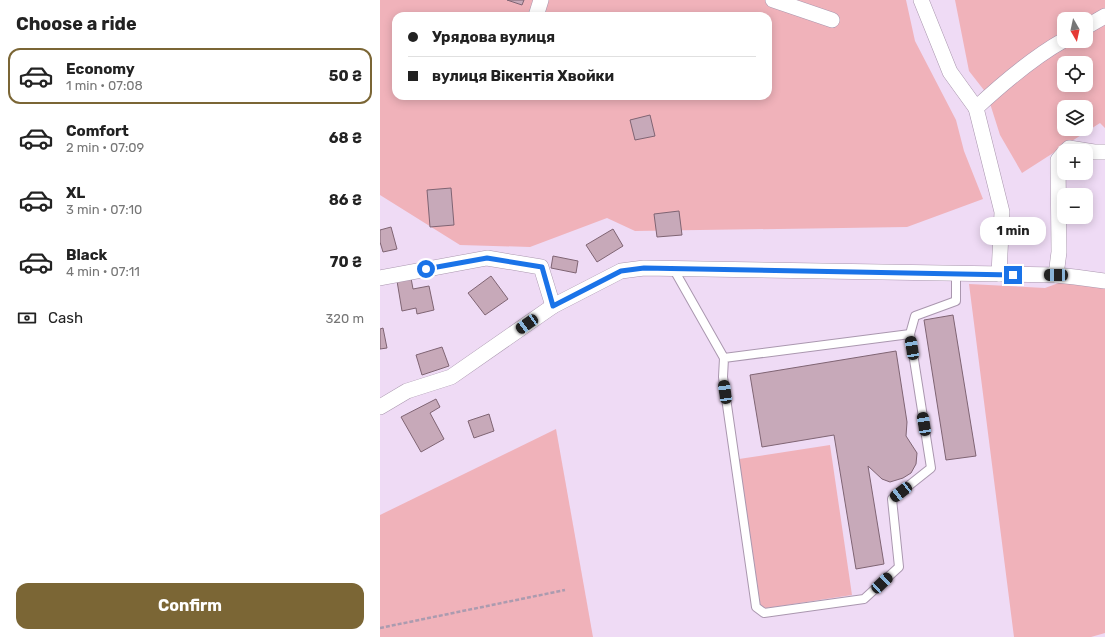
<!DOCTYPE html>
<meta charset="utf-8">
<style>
:root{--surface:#fff;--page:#f2f2f2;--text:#222;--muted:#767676;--line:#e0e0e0;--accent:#7b6635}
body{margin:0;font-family:Rubik,sans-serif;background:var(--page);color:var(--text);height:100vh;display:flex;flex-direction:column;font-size:15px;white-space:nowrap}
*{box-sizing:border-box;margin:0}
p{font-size:13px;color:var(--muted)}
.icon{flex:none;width:22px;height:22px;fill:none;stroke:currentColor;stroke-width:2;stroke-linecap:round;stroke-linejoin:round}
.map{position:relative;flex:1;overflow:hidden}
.sheet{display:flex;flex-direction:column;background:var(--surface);width:380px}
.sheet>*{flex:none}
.hud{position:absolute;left:12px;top:12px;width:380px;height:88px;border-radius:12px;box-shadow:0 2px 10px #0003;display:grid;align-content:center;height:88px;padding:0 16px;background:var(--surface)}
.needle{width:26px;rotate:171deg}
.tools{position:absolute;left:677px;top:12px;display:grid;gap:8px}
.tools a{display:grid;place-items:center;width:36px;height:36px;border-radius:8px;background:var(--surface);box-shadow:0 2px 10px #0003;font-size:20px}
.end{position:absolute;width:18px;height:18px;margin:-9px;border:5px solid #1a73e8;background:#fff;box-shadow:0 0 0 2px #fff}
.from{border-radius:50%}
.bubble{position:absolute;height:28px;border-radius:12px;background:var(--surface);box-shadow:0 2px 10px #0003;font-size:13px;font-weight:700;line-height:28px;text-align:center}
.car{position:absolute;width:12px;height:24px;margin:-12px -6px;border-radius:5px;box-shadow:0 0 3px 1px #0007;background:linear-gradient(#222 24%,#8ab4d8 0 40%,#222 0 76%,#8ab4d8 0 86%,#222 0)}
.hud b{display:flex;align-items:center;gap:14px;height:38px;font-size:15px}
.hud b+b{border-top:1px solid var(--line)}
.hud i{width:10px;height:10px;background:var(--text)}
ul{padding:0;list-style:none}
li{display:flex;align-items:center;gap:12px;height:56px;margin:0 8px 6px;padding:0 8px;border:2px solid transparent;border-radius:12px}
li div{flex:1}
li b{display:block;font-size:15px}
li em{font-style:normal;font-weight:700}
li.active{border-color:var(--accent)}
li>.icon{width:36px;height:36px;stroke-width:1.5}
h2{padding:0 16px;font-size:18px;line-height:48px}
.pay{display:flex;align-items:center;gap:10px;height:44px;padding:0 16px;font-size:15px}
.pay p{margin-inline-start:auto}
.primary-button{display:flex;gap:8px;margin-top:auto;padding:8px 16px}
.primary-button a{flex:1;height:46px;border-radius:12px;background:var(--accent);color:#fff;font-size:16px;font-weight:700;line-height:46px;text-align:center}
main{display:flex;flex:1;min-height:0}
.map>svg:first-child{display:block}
.green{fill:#f0b2ba;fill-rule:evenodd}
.building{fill:#c7a9b9;stroke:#7f6473}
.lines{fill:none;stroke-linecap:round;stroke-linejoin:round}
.lane-casing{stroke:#aa97af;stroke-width:10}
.street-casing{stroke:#aa97af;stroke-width:16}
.path{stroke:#ab9baf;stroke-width:2.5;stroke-dasharray:4 2;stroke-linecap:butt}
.lane{stroke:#fff;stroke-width:8}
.street{stroke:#fff;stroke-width:15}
.route{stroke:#1a73e8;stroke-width:5}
</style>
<main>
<section class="sheet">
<h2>Choose a ride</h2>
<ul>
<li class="active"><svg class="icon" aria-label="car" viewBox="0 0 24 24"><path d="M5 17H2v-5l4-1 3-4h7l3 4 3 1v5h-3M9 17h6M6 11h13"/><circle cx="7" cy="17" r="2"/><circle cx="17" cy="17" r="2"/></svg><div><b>Economy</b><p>1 min · 07:08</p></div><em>50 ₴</em></li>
<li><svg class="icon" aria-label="car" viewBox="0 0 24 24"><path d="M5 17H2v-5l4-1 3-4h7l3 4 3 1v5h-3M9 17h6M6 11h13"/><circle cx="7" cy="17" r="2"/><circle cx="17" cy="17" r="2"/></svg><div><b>Comfort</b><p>2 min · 07:09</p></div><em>68 ₴</em></li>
<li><svg class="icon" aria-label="car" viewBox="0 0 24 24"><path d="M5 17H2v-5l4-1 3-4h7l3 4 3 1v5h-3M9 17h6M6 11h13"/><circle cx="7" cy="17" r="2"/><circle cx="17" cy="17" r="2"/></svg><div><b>XL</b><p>3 min · 07:10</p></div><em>86 ₴</em></li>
<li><svg class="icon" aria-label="car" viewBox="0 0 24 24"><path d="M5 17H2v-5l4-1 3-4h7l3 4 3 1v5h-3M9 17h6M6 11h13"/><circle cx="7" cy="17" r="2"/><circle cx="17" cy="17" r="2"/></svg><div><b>Black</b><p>4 min · 07:11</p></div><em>70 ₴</em></li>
</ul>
<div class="pay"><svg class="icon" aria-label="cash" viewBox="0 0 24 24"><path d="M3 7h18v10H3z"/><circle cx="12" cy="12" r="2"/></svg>Cash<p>320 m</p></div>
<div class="primary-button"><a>Confirm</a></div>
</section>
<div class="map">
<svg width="725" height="637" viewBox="0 0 725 637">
<rect width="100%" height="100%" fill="#efdbf5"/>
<g class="green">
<path d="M0,0h526l9,41 41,79 8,31 19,48 -76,28 -272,4 -28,-13 -77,29 -70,-2 -80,-50zM16,16h372v80h-372z"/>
<path d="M575,0h150v128l-5,-5 -78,50 -22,-38 -13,-41 -18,-23zM684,19h22v22h-22zM684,63h22v22h-22zM684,107h22v22h-22z"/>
<path d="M695,277l30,4v352l-14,4h-77l-45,-353 76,4z"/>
<path d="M176,429l37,208h-213v-122z"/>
<path d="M450,445l22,150 -91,14 -22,-150z"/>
</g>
<g class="building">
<path d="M127,0h17l-2,5z"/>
<path d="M270,115l5,21 -20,4 -5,-20z"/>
<path d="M71,188l3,37 -24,2 -3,-37z"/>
<path d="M299,211l3,24 -25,2 -3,-23z"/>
<path d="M11,227l6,22 -14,3 -3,-10v-12z"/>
<path d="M233,229l10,17 -26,16 -11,-17z"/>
<path d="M173,256l25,5 -2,12 -25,-5z"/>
<path d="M111,276l17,23 -23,16 -17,-22z"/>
<path d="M31,278l2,11 16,-3 5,24 -17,4 -1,-6 -14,3 -5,-30z"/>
<path d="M573,315l23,141 -30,4 -22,-140z"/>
<path d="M3,328l4,20 -7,1v-20z"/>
<path d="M62,347l7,19 -27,9 -6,-20z"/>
<path d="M516,351l11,71 -1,14 11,17 -1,11 -5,9 -8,5 -13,4 -8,-3 -14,-13 16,98 -28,5 -22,-134 -72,12 -12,-72z"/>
<path d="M56,399l4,8 -10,6 14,26 -23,13 -20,-35z"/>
<path d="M109,414l5,17 -20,7 -6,-17z"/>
</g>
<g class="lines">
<defs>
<g id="lane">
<path d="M293,268l51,90 186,-24 21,134 -39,31 7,68 -35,32 -100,14 -8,-6 -33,-230 1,-19"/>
<path d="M530,334l5,-18 41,-15v-27"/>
</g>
<g id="street">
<path d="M393,0l59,20"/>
<path d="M541,0l29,72 26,36"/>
<path d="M156,16l5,-16"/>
<path d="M706,27l19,-11"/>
<path d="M686,151l3,-3 25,4h11"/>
<path d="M619,274l3,-62 -26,-104c27,-25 56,-50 88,-68"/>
<path d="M676,275l3,-23 -1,-92 6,-7"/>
<path d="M0,278l107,-20 54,9 12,39"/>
<path d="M0,407l27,-16 44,-14 102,-71 68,-35 23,-3 412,7 19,2 30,4"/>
</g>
</defs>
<use href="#lane" class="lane-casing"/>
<use href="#street" class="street-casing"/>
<path class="path" d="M0,628l185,-38"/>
<use href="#lane" class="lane"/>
<use href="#street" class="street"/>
</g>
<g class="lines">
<path class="route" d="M46,269l61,-11 55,9 11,39 68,-35 23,-3 369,7"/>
</g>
</svg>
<div class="tools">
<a><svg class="needle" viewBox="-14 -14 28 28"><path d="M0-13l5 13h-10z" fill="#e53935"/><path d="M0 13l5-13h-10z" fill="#767676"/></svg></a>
<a><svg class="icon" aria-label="locate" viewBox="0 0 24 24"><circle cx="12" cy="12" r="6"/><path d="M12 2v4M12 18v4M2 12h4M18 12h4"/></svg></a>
<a><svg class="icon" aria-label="layers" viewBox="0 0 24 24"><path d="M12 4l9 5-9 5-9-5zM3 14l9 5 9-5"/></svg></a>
<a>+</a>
<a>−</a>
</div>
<i class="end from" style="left:46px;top:269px"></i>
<i class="end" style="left:633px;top:275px"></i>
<div class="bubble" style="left:600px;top:217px;width:66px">1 min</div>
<i class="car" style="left:676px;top:275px;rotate:271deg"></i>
<i class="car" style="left:147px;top:324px;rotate:235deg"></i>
<i class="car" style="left:532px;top:348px;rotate:351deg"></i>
<i class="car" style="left:345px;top:392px;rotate:352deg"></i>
<i class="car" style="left:544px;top:424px;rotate:351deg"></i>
<i class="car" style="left:521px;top:492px;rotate:232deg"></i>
<i class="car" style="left:502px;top:583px;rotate:47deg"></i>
<div class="hud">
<b><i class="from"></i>Урядова вулиця</b>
<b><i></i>вулиця Вікентія Хвойки</b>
</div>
</div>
</main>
